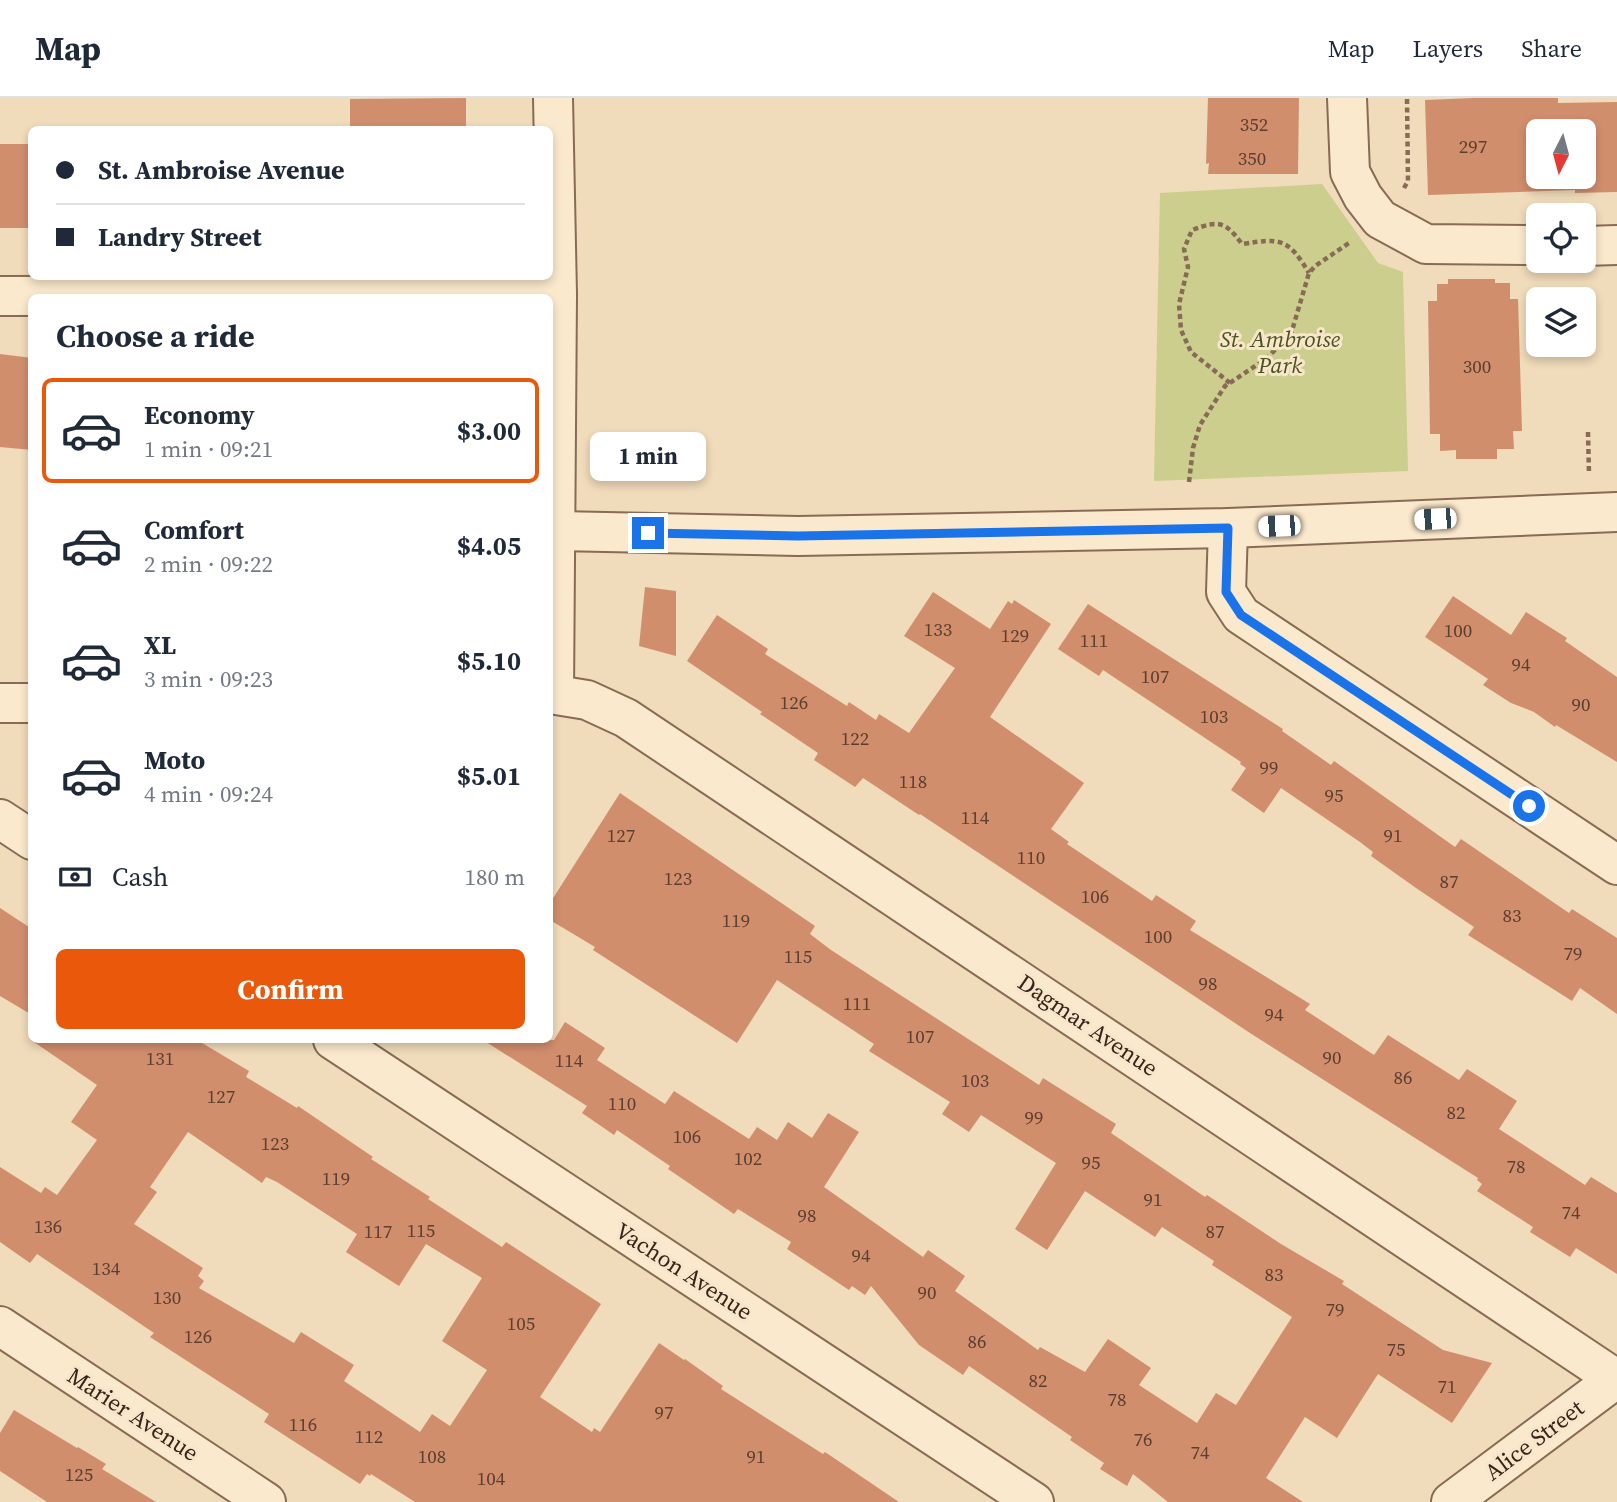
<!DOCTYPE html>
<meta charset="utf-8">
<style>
:root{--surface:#fff;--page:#f2f2f3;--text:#1f2937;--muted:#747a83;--line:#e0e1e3;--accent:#ea580c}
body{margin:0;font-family:"Source Serif 4",serif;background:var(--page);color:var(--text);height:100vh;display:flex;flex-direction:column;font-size:26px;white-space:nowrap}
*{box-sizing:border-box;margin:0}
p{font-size:23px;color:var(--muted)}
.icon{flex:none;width:38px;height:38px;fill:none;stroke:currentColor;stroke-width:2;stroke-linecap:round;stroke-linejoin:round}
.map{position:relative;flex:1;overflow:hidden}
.side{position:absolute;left:28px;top:196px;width:525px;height:749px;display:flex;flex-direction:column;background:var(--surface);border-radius:10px;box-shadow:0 4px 10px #0003}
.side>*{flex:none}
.top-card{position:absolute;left:28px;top:28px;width:525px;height:154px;border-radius:10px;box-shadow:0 4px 10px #0003;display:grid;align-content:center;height:154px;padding:0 28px;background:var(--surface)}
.needle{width:46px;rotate:186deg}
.controls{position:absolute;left:1526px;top:21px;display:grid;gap:14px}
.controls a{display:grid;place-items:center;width:70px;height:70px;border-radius:10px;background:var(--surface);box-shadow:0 4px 10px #0003;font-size:35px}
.end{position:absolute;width:32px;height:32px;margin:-16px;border:9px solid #1a73e8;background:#fff;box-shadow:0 0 0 4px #fff}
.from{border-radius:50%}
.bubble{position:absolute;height:49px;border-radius:10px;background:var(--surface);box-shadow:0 4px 10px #0003;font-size:23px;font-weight:700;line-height:49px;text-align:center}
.car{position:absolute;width:21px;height:42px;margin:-21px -10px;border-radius:9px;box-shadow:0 0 5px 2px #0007;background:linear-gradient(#fff 24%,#345 0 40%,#fff 0 76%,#345 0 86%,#fff 0)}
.top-card b{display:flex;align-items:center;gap:24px;height:66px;font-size:26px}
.top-card b+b{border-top:2px solid var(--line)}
.top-card i{width:18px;height:18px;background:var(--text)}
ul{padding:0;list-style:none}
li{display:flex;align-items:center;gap:21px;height:105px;margin:0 14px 10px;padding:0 14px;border:4px solid transparent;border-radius:10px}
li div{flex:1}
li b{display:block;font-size:26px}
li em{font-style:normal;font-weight:700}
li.on{border-color:var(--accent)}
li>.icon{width:63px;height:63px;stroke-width:1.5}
h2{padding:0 28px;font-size:32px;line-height:84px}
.pay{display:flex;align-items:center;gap:18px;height:77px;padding:0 28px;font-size:26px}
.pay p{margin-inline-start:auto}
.action{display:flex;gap:14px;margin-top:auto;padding:14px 28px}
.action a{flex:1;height:80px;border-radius:10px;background:var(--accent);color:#fff;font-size:28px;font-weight:700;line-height:80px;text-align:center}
header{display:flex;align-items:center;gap:42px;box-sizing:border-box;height:98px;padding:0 35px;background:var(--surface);border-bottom:2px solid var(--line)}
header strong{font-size:33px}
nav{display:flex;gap:38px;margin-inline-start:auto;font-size:24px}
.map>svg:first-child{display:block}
.green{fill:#ccce8e}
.building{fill:#d18e6d;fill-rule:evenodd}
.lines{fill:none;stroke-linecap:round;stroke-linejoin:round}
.minor-casing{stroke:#876b54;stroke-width:42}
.path{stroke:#876b54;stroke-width:4.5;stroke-dasharray:5 3.5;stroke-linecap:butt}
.minor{stroke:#fbe9cd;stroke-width:38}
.route{stroke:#1a73e8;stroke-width:9}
.labels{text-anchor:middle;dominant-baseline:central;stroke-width:6;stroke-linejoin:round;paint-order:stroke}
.number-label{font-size:19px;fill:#5c3f2f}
.park-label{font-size:23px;font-style:italic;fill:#4a531f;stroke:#f7e6ca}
.street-label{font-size:23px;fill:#35251a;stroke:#f7e6ca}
</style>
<header>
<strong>Map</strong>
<nav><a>Map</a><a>Layers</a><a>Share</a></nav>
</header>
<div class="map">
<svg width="1617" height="1404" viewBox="0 0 1617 1404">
<rect width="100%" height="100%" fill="#f0dbba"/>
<path class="green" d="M1322,86l56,79 25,9 5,199 -254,10 6,-288z"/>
<g class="building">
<path d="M466,0v32h-116v-31z"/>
<path d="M1208,0h91l-1,76h-90l1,-11 -3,1z"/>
<path d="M1474,0h84v5l59,-1v90l-42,1v-3l-147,5 -3,-95zM1538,33h46v46h-46z"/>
<rect x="0" y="46" width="32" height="84"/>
<path d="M1448,181h47v4h15v16h8l4,132h-9l1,18h-17v10h-41v-9l-16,1v-17h-10l-2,-133h9v-17h11z"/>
<path d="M0,256l32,4v92l-32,-3z"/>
<path d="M645,489l31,4v65l-37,-10z"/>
<path d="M933,494l57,37 18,-28 4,3 2,-4 37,24 -61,93 94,66 -33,46 18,13 -2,2 85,57 4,-6 40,26 -6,9 120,74 -5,6 69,45 14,-20 71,45 8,-11 50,32 -18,28 86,56 6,-8 26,16v81l-41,-26 -6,9 -40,-25 3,-5 -56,-36 5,-7 -5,-4 1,-2 -228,-145 -330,-219 -1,1 -56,-37 -8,9 -41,-27 4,-7 -58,-39 2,-2 -75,-51 30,-46 51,34 -3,5 82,52 2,-4 27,18 3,-6 30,19 46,-65 -51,-32z"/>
<path d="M1453,498l58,39 15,-23 41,26 -2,3 52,36v85l-61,-37 -1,2 -21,-15 -23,-9 -28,-18 5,-6 -63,-42z"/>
<path d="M1088,506l195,125 -1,2 49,34 3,-4 121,86 6,-8 108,74 3,-4 45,29v76l-37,-26 -8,13 -104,-66 6,-8 -58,-39 -45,-32 2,-4 -13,-10 -79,-54 -17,25 -33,-23 15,-22 -6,-4 1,-2 -138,-92 -4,6 -41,-27z"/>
<path d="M620,695l195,133 -5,8 21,16 208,135 4,-7 73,46 -5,9 94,64 2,-2 74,49 63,37 -2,3 101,66 49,13 -40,60 -74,-49 -41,64 -32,-21 -39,61 37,24h-135l-35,-28 -6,12 -27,-17 4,-6 -34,-23 2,-3 -103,-71 -6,9 -44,-30 -48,-59 -6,9 -13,-9 -3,4 -62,-41 4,-7 -53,-33 -4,5 -66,-45 2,-3 -53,-36 -3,5 -32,-22 5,-7 -104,-66h71l11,-18 40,26 -8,12 68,44 9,-13 75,48 8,-12 20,13 11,-18 24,16 16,-25 31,19 -35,55 99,70 5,-7 37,26 -10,15 83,59 2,-3 45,25 23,-33 43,29 -12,17 58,38 19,-30 20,12 56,-88 -80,-52 2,-4 -52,-34 -7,10 -70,-46 -38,59 -32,-21 41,-66 -75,-48 -12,17 -27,-18 8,-12 -81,-51 5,-7 -97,-64 -40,63 -144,-93 2,-3 -45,-27v-17z"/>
<path d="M0,810l32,21v86l-32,-19z"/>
<path d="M31,942h166l52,31 -3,6 51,31 1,-2 75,51 -2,2 59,38 -2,2 74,48 4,-5 95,62 -61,93 52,35 2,-4 6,4 59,-89 25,17 1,-1 38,27 -2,3 102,65 2,-2 74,50h-484l-44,-28 -1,2 -3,-2 -7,10 -96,-62 5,-8 -119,-77 4,-4 -117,-79 -7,9 -30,-21v-75l41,26 4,-6 12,8 40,-55 -26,-18 26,-37zM188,1034l74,51 4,-6 11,5 80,52 -11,18 53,34 27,-42 56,34 -40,63 45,29 -37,56 -18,-12 -12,18 -76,-51 10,-16 -53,-33 -7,11 -95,-55 5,-7 -6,-5 5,-8 -69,-44 23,-32 -7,-5z"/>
<path d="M14,1312l63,38 1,-1 28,17 -4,5 54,33h-109l-47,-31v-38z"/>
</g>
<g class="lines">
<defs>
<g id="minor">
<path d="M553,0l4,197 -3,399"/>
<path d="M1347,0l3,74 13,25 17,22 46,25 112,1"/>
<path d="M1584,148l33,-1"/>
<path d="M0,198l557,-1"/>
<path d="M1228,430l-2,64 15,23 376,250"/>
<path d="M557,433l241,5 430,-8 389,-16"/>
<path d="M550,596l37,6 39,18 990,661"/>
<path d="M0,605h32"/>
<path d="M0,721l32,21"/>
<path d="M333,942l701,462"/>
<path d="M0,1228l266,176"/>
<path d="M1451,1404l166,-124"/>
</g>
</defs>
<use href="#minor" class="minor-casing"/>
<g class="path">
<path d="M1404,90l4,-7 -1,-83"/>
<path d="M1230,285l-39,-31 -10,-22 -2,-26 9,-37 -4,-18 8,-19c27,-10 33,-9 50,14 39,-6 46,-6 67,29"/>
<path d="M1588,334l1,42"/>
<path d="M1189,384l4,-34 7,-23 25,-39 41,-27 25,-25 18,-61 6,-7 34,-23"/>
</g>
<use href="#minor" class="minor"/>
</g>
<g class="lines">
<path class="route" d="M648,435l150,3 430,-8 -2,64 15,23 288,191"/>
</g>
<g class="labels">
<g class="number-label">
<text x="1254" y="26">352</text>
<text x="1473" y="48">297</text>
<text x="1252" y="60">350</text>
<text x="1477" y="268">300</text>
<text x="938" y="531">133</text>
<text x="1458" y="532">100</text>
<text x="1015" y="537">129</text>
<text x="1094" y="542">111</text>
<text x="1521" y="566">94</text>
<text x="1155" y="578">107</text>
<text x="794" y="604">126</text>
<text x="1581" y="606">90</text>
<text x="1214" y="618">103</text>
<text x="855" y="640">122</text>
<text x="1269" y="669">99</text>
<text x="913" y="683">118</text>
<text x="1334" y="697">95</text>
<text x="975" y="719">114</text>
<text x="621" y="737">127</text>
<text x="1393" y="737">91</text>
<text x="1031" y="759">110</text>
<text x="678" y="780">123</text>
<text x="1449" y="783">87</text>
<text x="1095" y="798">106</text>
<text x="1512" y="817">83</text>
<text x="736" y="822">119</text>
<text x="1158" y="838">100</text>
<text x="1573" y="855">79</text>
<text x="798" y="858">115</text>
<text x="1208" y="885">98</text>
<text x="857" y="905">111</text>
<text x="1274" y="916">94</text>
<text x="920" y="938">107</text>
<text x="1332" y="959">90</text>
<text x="160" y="960">131</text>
<text x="569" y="962">114</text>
<text x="1403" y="979">86</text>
<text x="975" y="982">103</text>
<text x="221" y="998">127</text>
<text x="622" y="1005">110</text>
<text x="1456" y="1014">82</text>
<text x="1034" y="1019">99</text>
<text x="687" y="1038">106</text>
<text x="275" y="1045">123</text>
<text x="748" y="1060">102</text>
<text x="1091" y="1064">95</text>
<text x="1516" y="1068">78</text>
<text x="336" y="1080">119</text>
<text x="1153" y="1101">91</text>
<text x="1571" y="1114">74</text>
<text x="807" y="1117">98</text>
<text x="48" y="1128">136</text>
<text x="421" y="1132">115</text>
<text x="378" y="1133">117</text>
<text x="1215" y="1133">87</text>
<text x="861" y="1157">94</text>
<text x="106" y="1170">134</text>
<text x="1274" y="1176">83</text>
<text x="927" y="1194">90</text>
<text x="167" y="1199">130</text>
<text x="1335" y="1211">79</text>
<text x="521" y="1225">105</text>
<text x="198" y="1238">126</text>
<text x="977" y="1243">86</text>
<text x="1396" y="1251">75</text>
<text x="1038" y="1282">82</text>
<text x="1447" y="1288">71</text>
<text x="1117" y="1301">78</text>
<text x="664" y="1314">97</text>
<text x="303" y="1326">116</text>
<text x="369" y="1338">112</text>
<text x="1143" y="1341">76</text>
<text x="1200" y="1354">74</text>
<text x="432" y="1358">108</text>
<text x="756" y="1358">91</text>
<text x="79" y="1376">125</text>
<text x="491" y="1380">104</text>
</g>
<g class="park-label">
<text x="1280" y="241">St. Ambroise<tspan x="1280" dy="26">Park</tspan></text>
</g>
<g class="street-label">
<text transform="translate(1088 927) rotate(34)">Dagmar Avenue</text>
<text transform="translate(684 1173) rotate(33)">Vachon Avenue</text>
<text transform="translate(133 1316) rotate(33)">Marier Avenue</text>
<text transform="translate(1534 1342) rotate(-37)">Alice Street</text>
</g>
</g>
</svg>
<div class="controls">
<a><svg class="needle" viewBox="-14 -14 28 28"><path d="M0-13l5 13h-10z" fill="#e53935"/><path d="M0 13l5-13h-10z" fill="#747a83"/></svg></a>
<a><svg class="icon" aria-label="locate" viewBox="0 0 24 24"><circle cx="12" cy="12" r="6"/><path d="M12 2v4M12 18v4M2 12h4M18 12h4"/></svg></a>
<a><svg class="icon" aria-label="layers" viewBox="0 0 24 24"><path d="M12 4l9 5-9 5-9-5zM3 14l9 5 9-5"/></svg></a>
</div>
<i class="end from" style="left:1529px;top:708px"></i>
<i class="end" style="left:648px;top:435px"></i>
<div class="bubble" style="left:590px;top:334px;width:116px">1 min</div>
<i class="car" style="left:1435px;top:421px;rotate:267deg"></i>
<i class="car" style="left:1279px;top:428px;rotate:268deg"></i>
<div class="top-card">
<b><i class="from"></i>St. Ambroise Avenue</b>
<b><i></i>Landry Street</b>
</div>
<section class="side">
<h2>Choose a ride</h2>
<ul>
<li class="on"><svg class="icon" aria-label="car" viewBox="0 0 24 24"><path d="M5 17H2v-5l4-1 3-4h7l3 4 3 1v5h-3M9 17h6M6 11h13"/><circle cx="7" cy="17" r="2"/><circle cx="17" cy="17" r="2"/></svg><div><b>Economy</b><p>1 min · 09:21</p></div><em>$3.00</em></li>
<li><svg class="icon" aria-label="car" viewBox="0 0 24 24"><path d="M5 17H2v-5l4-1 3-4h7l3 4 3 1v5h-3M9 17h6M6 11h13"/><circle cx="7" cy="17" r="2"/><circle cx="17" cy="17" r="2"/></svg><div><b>Comfort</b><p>2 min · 09:22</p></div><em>$4.05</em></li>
<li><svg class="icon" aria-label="car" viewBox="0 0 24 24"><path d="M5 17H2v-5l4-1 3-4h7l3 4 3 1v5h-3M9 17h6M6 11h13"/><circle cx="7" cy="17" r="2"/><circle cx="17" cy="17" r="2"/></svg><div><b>XL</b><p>3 min · 09:23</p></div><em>$5.10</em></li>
<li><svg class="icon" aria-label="car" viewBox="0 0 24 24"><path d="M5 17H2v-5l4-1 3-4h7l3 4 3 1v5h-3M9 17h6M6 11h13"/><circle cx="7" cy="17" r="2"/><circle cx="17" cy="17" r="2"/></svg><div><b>Moto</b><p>4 min · 09:24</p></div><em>$5.01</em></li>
</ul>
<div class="pay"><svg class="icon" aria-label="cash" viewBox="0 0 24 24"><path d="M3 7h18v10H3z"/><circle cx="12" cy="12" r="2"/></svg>Cash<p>180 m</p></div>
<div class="action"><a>Confirm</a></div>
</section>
</div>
